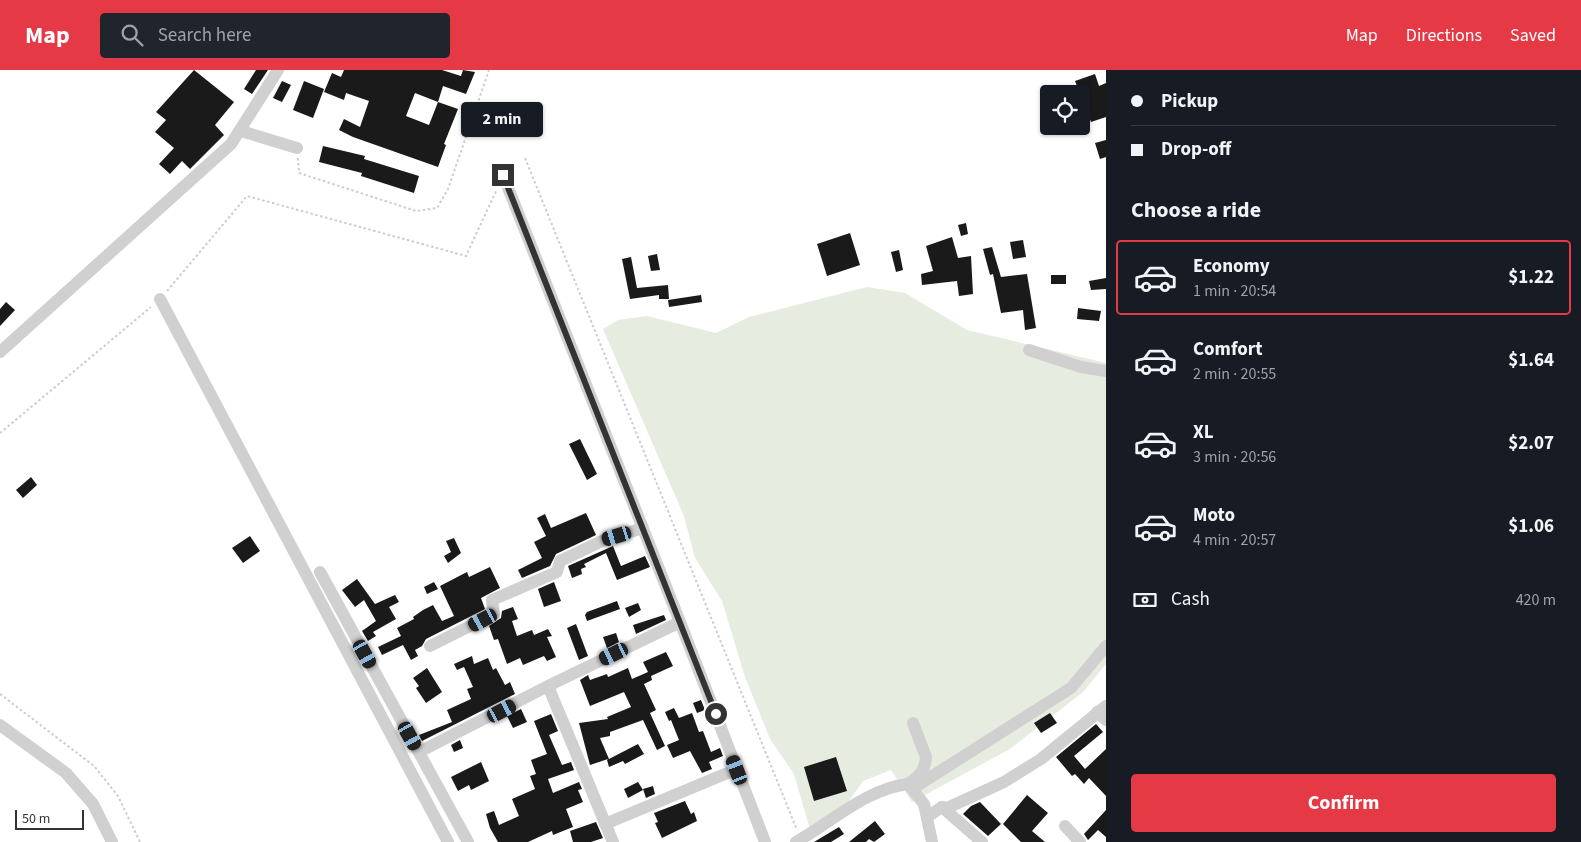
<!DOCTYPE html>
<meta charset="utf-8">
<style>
:root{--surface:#171b24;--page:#20242c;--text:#f1f3f6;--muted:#9ea1a6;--line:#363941;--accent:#e63946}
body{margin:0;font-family:"Source Sans 3",sans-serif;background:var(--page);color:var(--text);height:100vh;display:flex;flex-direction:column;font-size:19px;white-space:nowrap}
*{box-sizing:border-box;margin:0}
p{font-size:16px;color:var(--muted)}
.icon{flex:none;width:28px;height:28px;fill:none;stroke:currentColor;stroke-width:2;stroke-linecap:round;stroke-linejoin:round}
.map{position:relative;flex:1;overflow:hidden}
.side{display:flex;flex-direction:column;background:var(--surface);width:475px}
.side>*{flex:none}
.guide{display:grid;align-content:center;height:110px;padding:0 25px;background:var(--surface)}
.buttons{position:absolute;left:1040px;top:15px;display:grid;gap:10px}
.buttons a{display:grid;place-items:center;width:50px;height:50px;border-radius:5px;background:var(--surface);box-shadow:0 1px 4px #0004;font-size:25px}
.scale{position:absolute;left:15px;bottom:12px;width:69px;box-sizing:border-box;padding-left:5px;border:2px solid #333;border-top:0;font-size:14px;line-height:18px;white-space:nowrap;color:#333;-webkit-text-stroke:4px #fff;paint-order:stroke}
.end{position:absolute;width:22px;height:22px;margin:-11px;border:6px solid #333;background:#fff;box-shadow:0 0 0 2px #fff}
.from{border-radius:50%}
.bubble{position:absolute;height:35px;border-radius:5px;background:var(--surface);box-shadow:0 1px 4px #0004;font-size:16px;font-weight:700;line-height:35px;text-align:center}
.car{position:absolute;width:15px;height:30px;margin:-15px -8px;border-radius:6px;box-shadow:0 0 4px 1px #0007;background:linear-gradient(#222 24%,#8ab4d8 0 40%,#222 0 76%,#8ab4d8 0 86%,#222 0)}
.guide b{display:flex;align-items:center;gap:18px;height:48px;font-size:19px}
.guide b+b{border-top:1px solid var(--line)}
.guide i{width:12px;height:12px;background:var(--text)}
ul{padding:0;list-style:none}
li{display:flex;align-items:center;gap:15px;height:75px;margin:0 10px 8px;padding:0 15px;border:2px solid transparent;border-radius:5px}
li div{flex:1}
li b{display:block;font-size:19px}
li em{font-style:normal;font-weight:700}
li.on{border-color:var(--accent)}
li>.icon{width:45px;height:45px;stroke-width:1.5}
h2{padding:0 25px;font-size:22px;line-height:60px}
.pay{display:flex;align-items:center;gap:12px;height:55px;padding:0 25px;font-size:19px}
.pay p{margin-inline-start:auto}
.cta{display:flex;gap:10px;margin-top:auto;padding:10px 25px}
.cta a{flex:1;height:58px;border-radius:5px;background:var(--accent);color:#fff;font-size:20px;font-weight:700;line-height:58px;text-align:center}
header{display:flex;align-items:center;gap:30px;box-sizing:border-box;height:70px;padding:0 25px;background:var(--accent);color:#fff}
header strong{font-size:24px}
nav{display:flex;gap:28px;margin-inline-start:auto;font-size:18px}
.search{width:350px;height:45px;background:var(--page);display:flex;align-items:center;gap:12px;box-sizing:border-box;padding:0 18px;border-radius:5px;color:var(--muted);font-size:19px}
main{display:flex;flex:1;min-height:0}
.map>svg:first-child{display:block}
.green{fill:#e6ecdf}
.building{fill:#1a1a1a}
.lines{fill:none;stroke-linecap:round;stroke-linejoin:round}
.path{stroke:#cdcdcd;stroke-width:2;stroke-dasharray:2.5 2.5;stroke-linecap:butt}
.minor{stroke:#d0d0d0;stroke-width:12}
.route{stroke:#333;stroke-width:6}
</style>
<header>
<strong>Map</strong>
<div class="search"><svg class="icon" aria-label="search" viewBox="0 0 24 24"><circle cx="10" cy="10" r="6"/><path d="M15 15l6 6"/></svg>Search here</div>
<nav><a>Map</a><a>Directions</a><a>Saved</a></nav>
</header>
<main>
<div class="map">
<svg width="1106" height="772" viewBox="0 0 1106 772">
<rect width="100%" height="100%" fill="#fff"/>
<path class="green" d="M867,217l38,6 62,37 139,33v301l-23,28 -73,57 -98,53 -21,-32 -28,11 -24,34 -28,18 -17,-59 -24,-35 -25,-62 -23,-76 -27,-43 -11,-42 -81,-187 15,-9 29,-4 69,17 33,-16z"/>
<g class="building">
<path d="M194,0l40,32 -19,23 9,10 -34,34 -8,-8 -12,13 -11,-10 15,-16 -19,-16 11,-12 -10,-8z"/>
<path d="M256,0h12l-16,24 -8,-5z"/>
<path d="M344,0h98l19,6 2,-6 12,2 -9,22 -23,-8 -5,16 -23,-9 -9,23 23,9 9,-23 20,7 -14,35 2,1 -8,22 -85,-30 -14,-7 5,-11 16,8 9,-26 -23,-8 -2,7 -20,-8 8,-19 9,4z"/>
<path d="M1095,4l4,12 7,-3v34l-15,5 -16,-41z"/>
<path d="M282,11l9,4 -9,17 -9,-4z"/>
<path d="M304,11l20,8 -11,29 -20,-8z"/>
<path d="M1106,70v17l-6,2 -5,-16z"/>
<path d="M323,76l42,10 -1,3 55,17 -5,17 -53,-17 1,-3 -43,-11z"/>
<path d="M966,153l2,11 -7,2 -3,-11z"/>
<path d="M850,163l10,32 -33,11 -10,-32z"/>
<path d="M952,167l6,21 13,-2 2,38 -14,2 -2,-15 -35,4 -1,-11 12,-3 -7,-25z"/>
<path d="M1023,170l3,17 -13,2 -3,-17z"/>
<path d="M992,177l9,30 26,-3 9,54 -11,2 -2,-20 -22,3 -8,-39 -3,1 -7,-26z"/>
<path d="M899,180l4,20 -7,2 -5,-20z"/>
<path d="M657,184l3,16 -9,1 -3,-15z"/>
<path d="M631,187l6,31 31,-3 1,14h-10v-4l-29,4 -8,-40z"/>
<rect x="1051" y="205" width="15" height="9"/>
<path d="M1106,208v11l-15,1 -2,-9z"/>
<path d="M701,225l1,7 -33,5 -1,-7z"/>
<path d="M6,232l9,8 -15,16v-17z"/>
<path d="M1078,238l23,3 -2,10 -22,-2z"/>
<path d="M580,369l17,35 -10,6 -18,-36z"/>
<path d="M31,407l6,8 -14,13 -7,-8z"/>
<path d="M586,443l10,22 -40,19 -6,12 -28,12 -4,-8 24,-12 -8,-16 12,-6 -9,-18 8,-4 6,14z"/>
<path d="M250,466l10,15 -17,12 -11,-15z"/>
<path d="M454,468l7,15 -13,10 -4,-7 7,-4 -5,-11z"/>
<path d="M613,476l8,20 24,-10 5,11 -33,13 -11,-27 -22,11 2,3 -5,2 1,5 -10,4 -4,-12z"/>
<path d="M490,497l10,21 -19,10 4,11 -59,30 -4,7 -7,4 3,6 -7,4 -8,-15 -21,10 -4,-8 23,-11 -4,-8 17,-9 -1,-2 10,-7 10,-5 9,16 12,-5 -14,-30 27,-14 2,5z"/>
<path d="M357,509l18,25 20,-9 4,7 -10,5 7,12 -23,13 3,4 -8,5 -6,-10 14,-10 -12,-21 -9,7 -13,-17z"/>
<path d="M434,512l4,7 -11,5 -3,-7z"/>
<path d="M554,512l7,19 -17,6 -6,-18z"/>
<path d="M617,531l3,8 -33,12 -2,-6 2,-3z"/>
<path d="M638,533l3,7 -12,7 -4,-9z"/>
<path d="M513,537l5,12 -6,2 5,15 15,-6 2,5 14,-6 4,7 -5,1 9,20 -9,4 -3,-5 -21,9 -3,-7 -13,6 -9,-25 -4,1 -5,-14 12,-8 1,-7z"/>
<path d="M664,545l2,5 -30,14 -3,-9z"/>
<path d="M576,554l12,32 -9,4 -12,-32z"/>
<path d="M616,563l3,9 -12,6 -4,-11z"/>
<path d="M666,582l7,14 -22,10 1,4 -8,4 12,26 -6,3 15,33 -8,4 -14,-30 -33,12v4l-10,2 9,21 29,-15 6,10 -19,10 -2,-3 -14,6 -2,-7 1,-1 -18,6 -11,-42 29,-4 -1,-2 24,-10 -7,-15 -34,14 -10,-26 8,-5 2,5 17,-6 1,3 20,-9 4,11 16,-7 -5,-10z"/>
<path d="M472,586l2,8 14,-6 5,12 3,-2 9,17 5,-3 5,12 -93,47 -3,-6 33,-13 -5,-12 24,-11 -4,-10 6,-2 -9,-20 -7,3 -3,-6z"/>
<path d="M427,598l15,24 -16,11 -10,-15 3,-2 -6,-8z"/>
<path d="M701,630l4,10 -8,3 -4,-10z"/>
<path d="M674,638l5,10 13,-5 7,19 4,-1 8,21 9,-4 3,8 -14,6 3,7 -10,4 -12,-22 -17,7 -6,-13 12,-5 -8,-20 -2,1 -4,-9z"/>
<path d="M521,639l6,13 -14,6 -6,-12z"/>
<path d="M1050,643l7,10 -16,10 -7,-10z"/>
<path d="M551,644l7,17 -9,4 13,30 9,-3 3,8 -26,9 5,14 26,-11 3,7 -4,1 5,12 -17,7 7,18 -20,8 -1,-4 -24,11h-30l-8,-14 -4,-14 8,-3 5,14 20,-9 -7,-17 23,-10 -5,-13 6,-2 -5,-14 16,-6 -13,-33z"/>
<path d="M1096,654l7,8 -29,24 11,13 21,-20v47l-17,-18 -5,6 -9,-10 -3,2 -16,-19z"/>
<path d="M460,670l3,8 -9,4 -3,-7z"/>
<path d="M836,687l11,34 -33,10 -10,-34z"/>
<path d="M481,692l8,19 -18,9 -2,-5 -11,6 -7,-14z"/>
<path d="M638,712l5,8 -15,8 -4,-9z"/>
<path d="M653,716l2,8 -9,4 -3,-9z"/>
<path d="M1027,725l21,18 -16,18 13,11h-24l-18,-18z"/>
<path d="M685,731l6,13 3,-2 3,9 -35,17 -7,-15 3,-1 -4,-9z"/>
<path d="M980,732l21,22 -13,12 -25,-22 8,-8z"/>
<path d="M1106,740v27l-8,-7 -10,10 -4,-6z"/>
<path d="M875,751l10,13 -11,8 -5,-3 -3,3h-17z"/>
<path d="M596,752l7,16 -12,4h-18l-3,-11z"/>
<path d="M839,757l5,7 -13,8h-17z"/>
</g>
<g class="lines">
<g class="path">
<path d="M298,88l1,15 117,38 21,-3 11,-19 41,-119"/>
<path d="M525,88l272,672"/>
<path d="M167,221l80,-95 219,60 31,-67"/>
<path d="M0,363l151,-126"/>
<path d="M0,624l94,72 24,30 22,46"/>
</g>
<g class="minor">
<path d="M241,61l56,17"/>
<path d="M503,105l177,447 85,220"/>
<path d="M160,229l288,543"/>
<path d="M1029,280l52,17 25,4"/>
<path d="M0,282l231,-208 47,-74"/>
<path d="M320,502l148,270"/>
<path d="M430,576l64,-32 -2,-14 65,-28 3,-11 44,-21 39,-12"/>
<path d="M548,616l65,156"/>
<path d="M1097,642l9,8"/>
<path d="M0,655l66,48 27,31 19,38"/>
<path d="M419,682l129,-66 132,-64"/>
<path d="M908,714c11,-7 17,-13 18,-27l-13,-34"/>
<path d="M912,719l159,-101 35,-42"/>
<path d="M942,737l40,35"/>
<path d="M927,747l15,-10 5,1 57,-26 37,-23 65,-53"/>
<path d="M605,754l132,-55"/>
<path d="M1065,756l15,16"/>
<path d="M796,772c36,-20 70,-53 112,-58l16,20 8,38"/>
</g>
</g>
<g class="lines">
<path class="route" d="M503,105l213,539"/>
</g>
</svg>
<div class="buttons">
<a><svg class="icon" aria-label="locate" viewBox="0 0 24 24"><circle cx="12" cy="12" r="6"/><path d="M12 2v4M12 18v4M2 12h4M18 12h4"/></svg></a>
</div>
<div class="scale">50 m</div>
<i class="end from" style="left:716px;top:644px"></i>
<i class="end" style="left:503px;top:105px"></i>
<div class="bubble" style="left:461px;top:32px;width:82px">2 min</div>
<i class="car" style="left:617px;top:466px;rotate:253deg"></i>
<i class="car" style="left:483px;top:550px;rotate:242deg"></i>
<i class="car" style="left:365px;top:584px;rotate:151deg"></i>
<i class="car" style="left:614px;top:584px;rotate:244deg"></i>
<i class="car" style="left:502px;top:641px;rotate:63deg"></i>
<i class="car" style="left:410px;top:666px;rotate:151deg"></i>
<i class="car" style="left:737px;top:700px;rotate:339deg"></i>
</div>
<section class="side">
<div class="guide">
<b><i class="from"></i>Pickup</b>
<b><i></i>Drop-off</b>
</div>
<h2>Choose a ride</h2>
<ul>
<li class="on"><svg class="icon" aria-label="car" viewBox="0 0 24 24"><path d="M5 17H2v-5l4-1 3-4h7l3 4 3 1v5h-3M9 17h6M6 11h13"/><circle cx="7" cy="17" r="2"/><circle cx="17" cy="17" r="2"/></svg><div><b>Economy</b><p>1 min · 20:54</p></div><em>$1.22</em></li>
<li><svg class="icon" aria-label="car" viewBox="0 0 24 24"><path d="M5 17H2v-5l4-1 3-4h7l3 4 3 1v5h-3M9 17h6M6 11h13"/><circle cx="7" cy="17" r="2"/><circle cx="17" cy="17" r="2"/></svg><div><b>Comfort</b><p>2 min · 20:55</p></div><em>$1.64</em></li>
<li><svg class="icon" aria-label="car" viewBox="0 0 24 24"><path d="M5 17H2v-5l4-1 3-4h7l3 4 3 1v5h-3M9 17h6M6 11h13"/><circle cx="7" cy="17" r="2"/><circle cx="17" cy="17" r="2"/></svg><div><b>XL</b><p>3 min · 20:56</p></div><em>$2.07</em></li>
<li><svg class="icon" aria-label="car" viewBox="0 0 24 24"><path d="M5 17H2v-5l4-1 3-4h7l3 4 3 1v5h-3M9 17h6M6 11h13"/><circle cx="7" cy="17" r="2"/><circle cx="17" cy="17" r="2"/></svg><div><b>Moto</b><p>4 min · 20:57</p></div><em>$1.06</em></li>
</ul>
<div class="pay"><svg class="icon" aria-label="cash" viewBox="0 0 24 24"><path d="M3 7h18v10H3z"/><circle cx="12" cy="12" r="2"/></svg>Cash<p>420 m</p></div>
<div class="cta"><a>Confirm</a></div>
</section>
</main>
